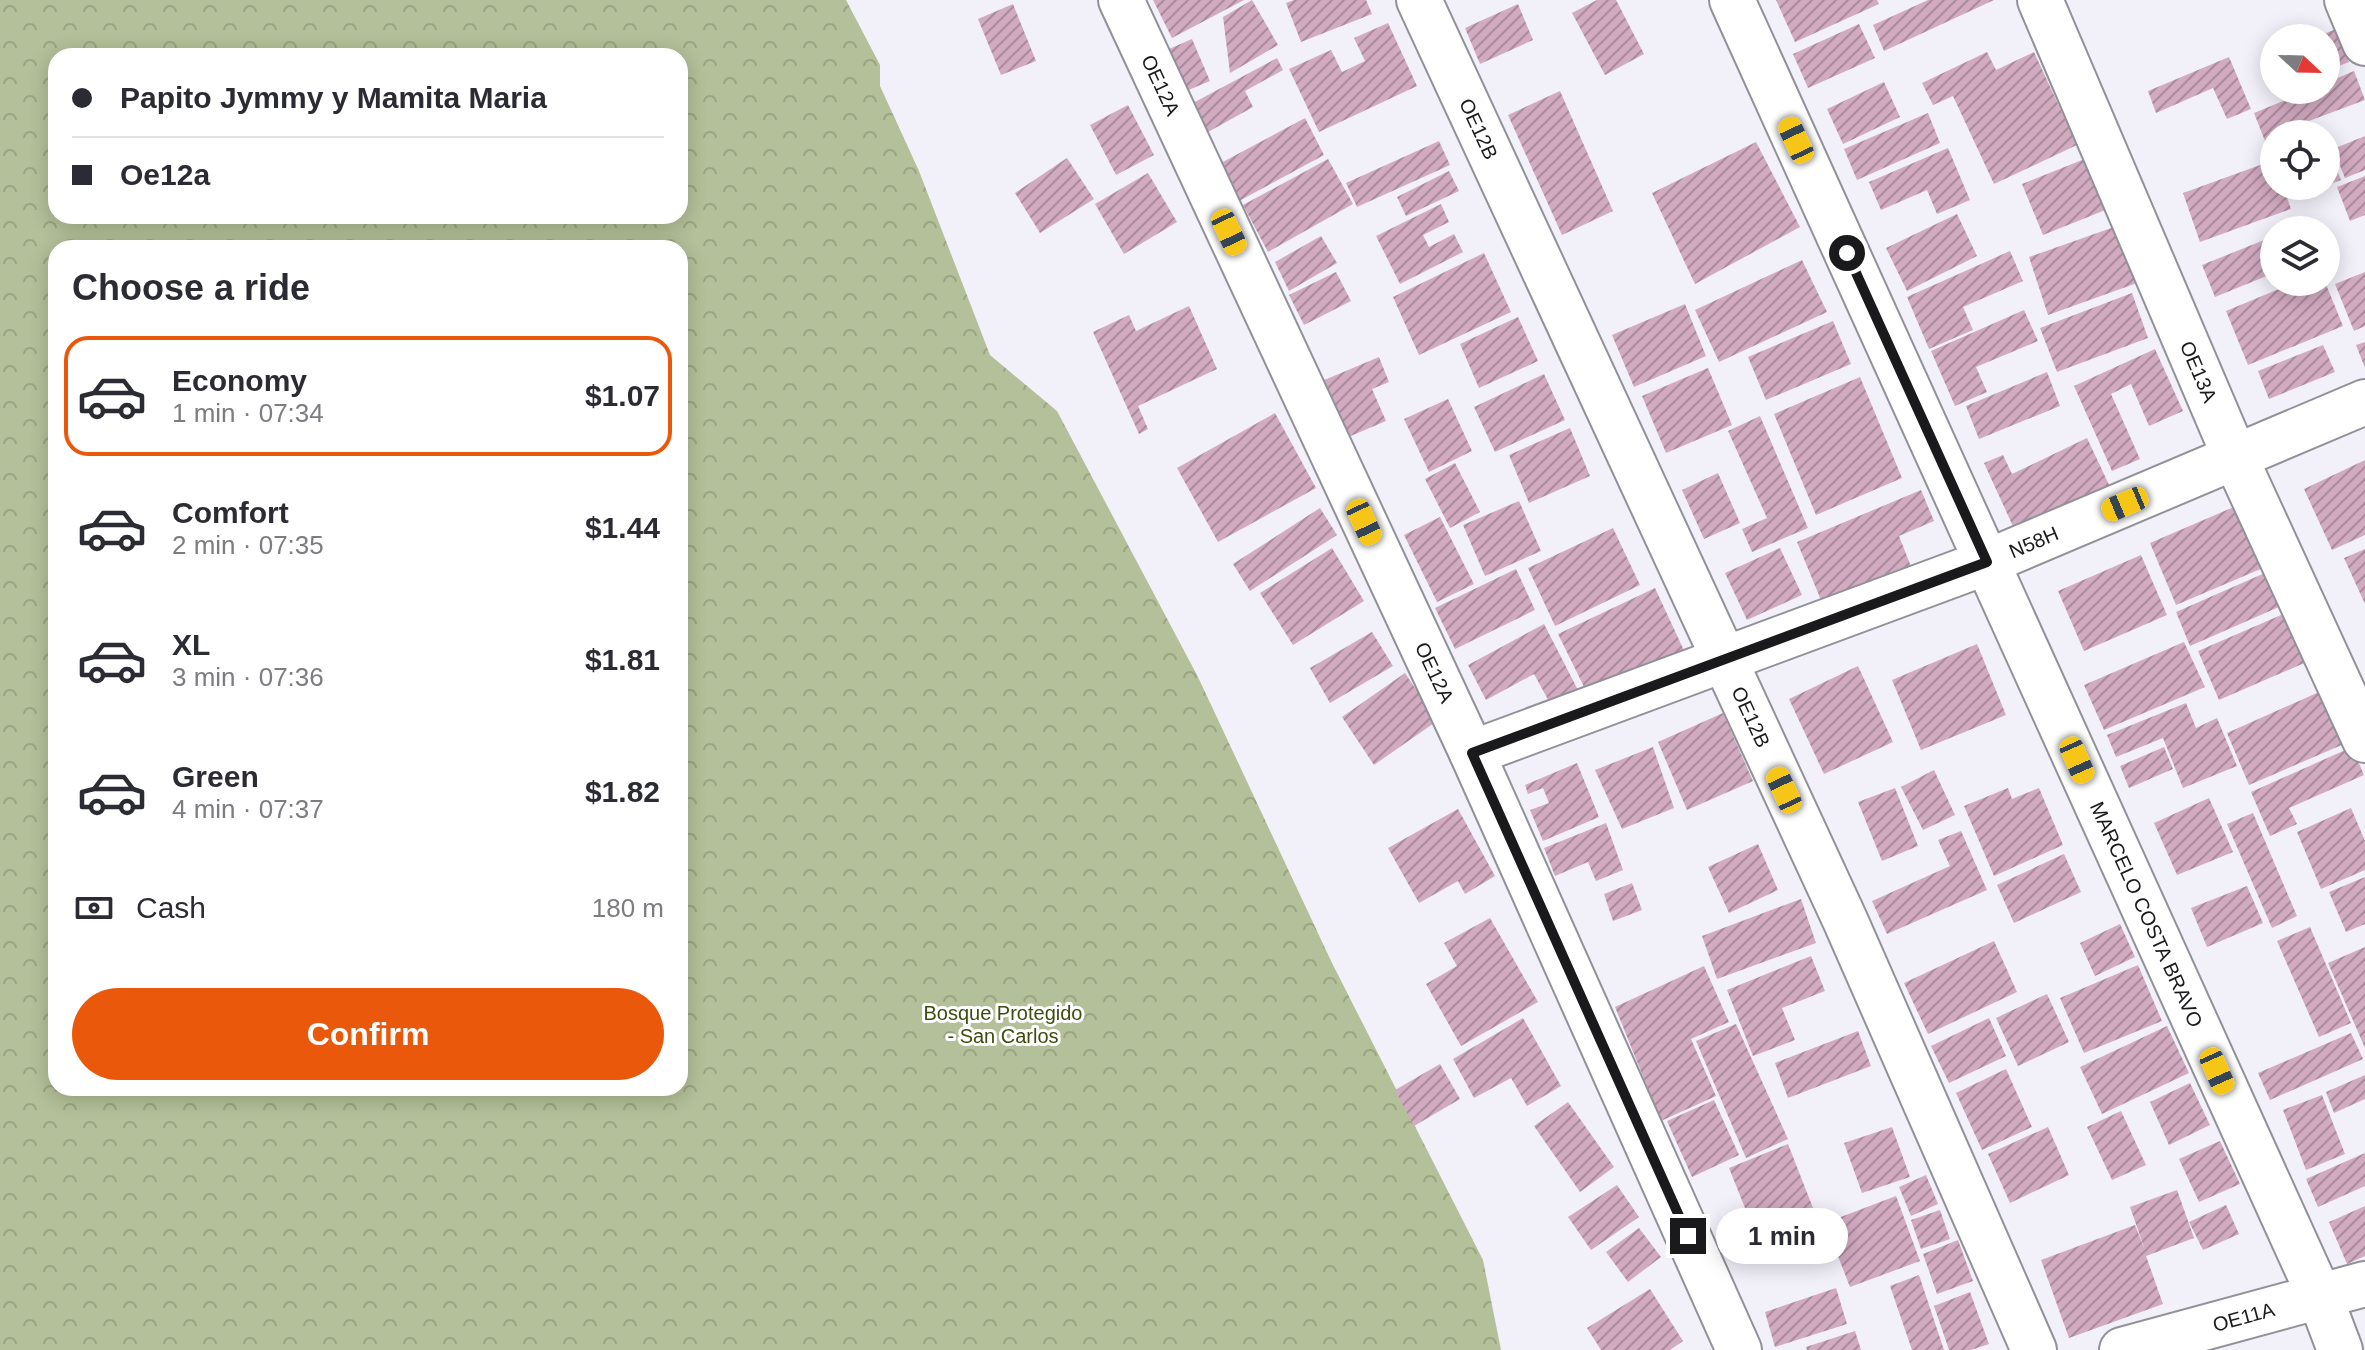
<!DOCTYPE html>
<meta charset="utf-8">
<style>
:root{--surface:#fff;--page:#f7f7f7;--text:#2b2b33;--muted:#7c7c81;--line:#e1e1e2;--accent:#ea580c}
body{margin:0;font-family:Arial,sans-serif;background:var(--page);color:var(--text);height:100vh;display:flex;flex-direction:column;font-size:30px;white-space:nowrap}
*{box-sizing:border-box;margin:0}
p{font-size:26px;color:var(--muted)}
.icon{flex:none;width:44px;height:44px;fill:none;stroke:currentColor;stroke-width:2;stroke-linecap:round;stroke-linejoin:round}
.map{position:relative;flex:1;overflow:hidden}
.details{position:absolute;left:48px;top:240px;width:640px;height:856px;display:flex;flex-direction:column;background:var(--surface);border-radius:24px;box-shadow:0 4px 20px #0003}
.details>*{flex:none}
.banner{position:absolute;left:48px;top:48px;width:640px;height:176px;border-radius:24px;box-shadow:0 4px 20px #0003;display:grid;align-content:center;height:176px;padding:0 24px;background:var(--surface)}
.needle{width:52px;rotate:112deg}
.fabs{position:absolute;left:2260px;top:24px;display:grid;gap:16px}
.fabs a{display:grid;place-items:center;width:80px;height:80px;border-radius:50%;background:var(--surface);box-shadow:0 4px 20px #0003;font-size:40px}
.end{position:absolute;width:36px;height:36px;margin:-18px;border:10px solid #1a1a1d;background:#fff;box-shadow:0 0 0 4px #fff}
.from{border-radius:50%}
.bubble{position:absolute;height:56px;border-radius:28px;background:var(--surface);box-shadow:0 4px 20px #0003;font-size:26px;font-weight:600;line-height:56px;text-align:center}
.car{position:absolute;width:24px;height:48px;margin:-24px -12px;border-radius:10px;box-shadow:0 0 6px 2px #0007;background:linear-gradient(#f5c518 24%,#345 0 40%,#f5c518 0 76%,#345 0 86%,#f5c518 0)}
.banner b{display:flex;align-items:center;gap:28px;height:76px;font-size:30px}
.banner b+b{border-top:2px solid var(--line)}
.banner i{width:20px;height:20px;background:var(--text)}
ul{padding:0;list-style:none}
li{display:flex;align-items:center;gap:24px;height:120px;margin:0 16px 12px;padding:0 8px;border:4px solid transparent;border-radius:24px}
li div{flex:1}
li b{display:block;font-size:30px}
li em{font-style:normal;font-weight:600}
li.selected{border-color:var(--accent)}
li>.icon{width:72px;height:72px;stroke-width:1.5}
h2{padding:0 24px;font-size:36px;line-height:96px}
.pay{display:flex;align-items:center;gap:20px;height:88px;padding:0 24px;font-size:30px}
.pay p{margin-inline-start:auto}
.button{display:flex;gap:16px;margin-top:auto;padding:16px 24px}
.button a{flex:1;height:92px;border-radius:48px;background:var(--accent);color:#fff;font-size:32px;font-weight:600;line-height:92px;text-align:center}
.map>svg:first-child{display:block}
.forest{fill:url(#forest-crowns);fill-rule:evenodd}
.building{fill:url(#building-hatch)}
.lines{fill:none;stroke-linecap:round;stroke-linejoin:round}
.street-casing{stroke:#919199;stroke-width:48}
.street{stroke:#fff;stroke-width:44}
.route{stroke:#1a1a1d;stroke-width:10}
.labels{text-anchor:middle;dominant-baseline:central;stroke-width:6;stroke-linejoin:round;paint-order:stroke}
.street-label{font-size:20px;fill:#1a1a1d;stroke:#fff}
.park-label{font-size:20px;fill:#3e4b0c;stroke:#fff}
</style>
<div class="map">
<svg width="2365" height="1350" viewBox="0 0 2365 1350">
<defs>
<pattern id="forest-crowns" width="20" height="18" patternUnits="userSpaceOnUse" patternTransform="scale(2)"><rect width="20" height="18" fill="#b4c099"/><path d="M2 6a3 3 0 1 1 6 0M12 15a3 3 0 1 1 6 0" fill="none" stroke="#9aa483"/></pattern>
<pattern id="building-hatch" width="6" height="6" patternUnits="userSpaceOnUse" patternTransform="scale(2)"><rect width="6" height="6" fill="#d3abc1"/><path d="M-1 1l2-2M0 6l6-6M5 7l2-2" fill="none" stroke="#aa8a9c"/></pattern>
</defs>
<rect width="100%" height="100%" fill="#f2f1fa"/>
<path class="forest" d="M0,0h846l34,65v21l39,85 71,184 67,56 141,266 134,286 151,297 18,90h-1501zM56,56h624v160h-624zM56,248h624v840h-624z"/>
<g class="building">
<path d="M1153,0h91l-72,38z"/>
<path d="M1252,0l26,45 -48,28 -7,-56z"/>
<path d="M1294,0h72l6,14 -71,28 -15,-39z"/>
<path d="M1597,0h19l28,54 -39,21 -33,-62z"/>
<path d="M1776,0h101l2,4 -84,38z"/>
<path d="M1928,0h66l-110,51 -11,-26z"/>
<path d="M1013,4l23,57 -35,14 -23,-56z"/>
<path d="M1518,4l15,36 -53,24 -15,-36z"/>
<path d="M1388,23l29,63 -98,46 -30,-63 42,-19 11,22 23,-11 -11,-23z"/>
<path d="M1859,24l16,34 -67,30 -15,-34z"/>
<path d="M2336,29l13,33 -23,9v-33h-12z"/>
<path d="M1192,39l18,42 -24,10 -17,-42z"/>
<path d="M1987,52l9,18 38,-18 43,93 -83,39 -41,-88 -20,9 -11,-22z"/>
<path d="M2229,57l22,52 -24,10 -14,-31 -57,25 -8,-22z"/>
<path d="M1277,58l6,12 -38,21 8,16 -45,25 -15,-29z"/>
<path d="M2354,71l11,29 -91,34 -9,7 -11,-28 56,-23h16v-7z"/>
<path d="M1884,82l16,35 -57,27 -16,-35z"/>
<path d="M1560,91l53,120 -51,24 -54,-120z"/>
<path d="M1128,105l26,50 -38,20 -26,-50z"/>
<path d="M1928,113l12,30 -83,37 -13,-31z"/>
<path d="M1305,118l19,37 -85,46 -20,-37z"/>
<path d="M2365,136v34l-20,8 -12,-29z"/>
<path d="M1439,141l11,24 -93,42 -11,-24z"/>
<path d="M1756,142l44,85 -105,57 -43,-91z"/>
<path d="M2326,143l15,37 -15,6z"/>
<path d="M1948,148l22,52 -33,14 -10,-24 -46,20 -12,-28z"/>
<path d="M1067,158l27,41 -54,34 -25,-40z"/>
<path d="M2087,158l21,51 -65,26 -21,-51z"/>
<path d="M1328,159l25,45 -85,48 -25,-47z"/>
<path d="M2274,160v26h9l8,23 -91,33 -17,-49z"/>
<path d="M1449,171l10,20 -53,25 -9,-19z"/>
<path d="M1148,173l29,49 -53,32 -29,-50z"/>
<path d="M2365,176v39l-15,6 -13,-34z"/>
<path d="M2293,186h32l-27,11z"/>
<path d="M1441,204l8,18 -26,13 6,12 25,-13 9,18 -63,32 -24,-48z"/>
<path d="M1957,214l20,42 -70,35 -21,-43z"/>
<path d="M2117,226l20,57 -89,32 -19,-58z"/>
<path d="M1321,236l16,27 -48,28 -14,-29z"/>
<path d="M2274,236v37l-59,24 -13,-32z"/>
<path d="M2010,251l13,30 -60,26 10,23 -44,19 -22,-52z"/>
<path d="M1484,253l27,59 -92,43 -26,-58z"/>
<path d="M1802,260l25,52 -108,50 -24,-52z"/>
<path d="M1336,272l15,29 -47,24 -15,-30z"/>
<path d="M2365,272v54l-11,5 -19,-47z"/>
<path d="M2296,282h29l18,44 -95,39 -22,-54z"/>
<path d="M2132,293l16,45 -91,34 -17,-44z"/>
<path d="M1685,304l21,52 -72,31 -22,-52z"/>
<path d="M1189,306l28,63 -79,37 10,23 -9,5 -46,-102 36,-17 7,16z"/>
<path d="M2024,310l14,31 -62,26 11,25 -32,14 -24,-55z"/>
<path d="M1518,317l20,44 -59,27 -19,-44z"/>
<path d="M1833,321l18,43 -85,36 -18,-43z"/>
<path d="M2365,342v26l-9,-23z"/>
<path d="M2323,345l12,27 -66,27 -11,-28z"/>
<path d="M2155,349l28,62 -34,15 -18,-42 -20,10 29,65 -28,12 -38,-85z"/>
<path d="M1379,357l10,25 -17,7 14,32 -40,17 -24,-57z"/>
<path d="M1708,368l24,57 -66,28 -24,-57z"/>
<path d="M2047,372l13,34 -81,33 -13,-33z"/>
<path d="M1544,374l21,46 -70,32 -21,-45z"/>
<path d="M1860,377l42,101 -86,37 -42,-101z"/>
<path d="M1448,399l24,52 -43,21 -25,-53z"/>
<path d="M1275,413l41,75 -98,54 -41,-74z"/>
<path d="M1760,416l48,112 -56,24 -10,-23 25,-11 -39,-87z"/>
<path d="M1570,428l20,48 -61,27 -20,-48z"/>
<path d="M2087,438l25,53 -95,44 -33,-72 19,-8 9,19z"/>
<path d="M2365,460v75l-33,15 -28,-61z"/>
<path d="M1455,463l25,49 -30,16 -25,-49z"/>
<path d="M1718,473l22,50 -36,16 -22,-49z"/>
<path d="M1921,490l13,31 -35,15 13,33 -89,36 -26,-63z"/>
<path d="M1519,501l22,50 -56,25 -22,-51z"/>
<path d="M2243,503l27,62 -94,40 -26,-62z"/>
<path d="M1320,508l17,27 -87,56 -17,-27z"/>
<path d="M1440,517l34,67 -37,18 -33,-67z"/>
<path d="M1613,528l27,57 -85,41 -27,-58z"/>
<path d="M1332,548l32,53 -71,44 -33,-52z"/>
<path d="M1780,548l22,47 -55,25 -22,-47z"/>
<path d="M2365,549v55l-21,-46z"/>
<path d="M2141,555l26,60 -83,36 -26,-60z"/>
<path d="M1516,569l19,41 -80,39 -20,-41z"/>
<path d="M2274,569l14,34 -98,43 -14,-34z"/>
<path d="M1655,588l32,69 -95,46 -34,-69z"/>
<path d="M2288,612l21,49 -90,39 -21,-49z"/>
<path d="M1544,624l34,66 -27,15 -17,-31 -48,26 -18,-35z"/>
<path d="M1372,632l21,34 -63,37 -20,-35z"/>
<path d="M2184,642l21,45 -101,43 -20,-45z"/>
<path d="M1977,644l29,71 -85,35 -29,-70z"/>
<path d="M1858,666l35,76 -69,32 -35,-75z"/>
<path d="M1405,673l32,48 -63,44 -32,-48z"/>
<path d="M2328,688l23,53 -102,44 -22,-52z"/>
<path d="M2186,703l10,25 21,-10 20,48 -54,22 -20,-50 -47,19 -9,-22z"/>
<path d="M1723,713l30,68 -66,29 -29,-68z"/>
<path d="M1653,747l21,61 -52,21 -27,-59z"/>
<path d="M2164,747l9,22 -44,19 -9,-22z"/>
<path d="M2352,747l12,28 -75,33 8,16 -27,12 -19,-44z"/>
<path d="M1577,763l22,54 -56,24 -13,-31 19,-7 -6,-15 -15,6 -3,-9z"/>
<path d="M1934,770l21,45 -32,15 -22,-43z"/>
<path d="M1895,788l23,58 -36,15 -24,-59z"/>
<path d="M2008,788l4,11 27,-11 24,57 -69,31 -30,-70z"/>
<path d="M2209,798l24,54 -56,23 -23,-52z"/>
<path d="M2351,808l14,33v29l-44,19 -24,-57z"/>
<path d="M1458,809l37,67 -30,18 -7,-13 -39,22 -31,-55z"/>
<path d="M2253,813l44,103 -25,12 -45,-104z"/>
<path d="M1606,823l17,47 -27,11 -8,-19 -33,14 -11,-28z"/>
<path d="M1961,831l26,59 -100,44 -15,-33 78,-35 -12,-26z"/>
<path d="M1758,844l20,46 -49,23 -21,-46z"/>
<path d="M2064,854l17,38 -67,31 -17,-38z"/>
<path d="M2365,877v47l-19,8 -17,-40z"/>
<path d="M1632,883l10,27 -29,11 -9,-27z"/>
<path d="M2247,886l16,37 -56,24 -16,-39z"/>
<path d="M1801,899l15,44 -99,36 -15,-43z"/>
<path d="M1490,918l48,84 -77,44 -35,-62 31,-18 -13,-23z"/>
<path d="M2120,924l15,33 -40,19 -15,-33z"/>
<path d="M2310,927l41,96 -32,14 -42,-96z"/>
<path d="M1994,941l23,51 -89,42 -24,-51z"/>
<path d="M2365,947v101l-37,-85z"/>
<path d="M1811,956l14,35 -43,17 13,32 -42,16 -26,-66z"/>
<path d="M2138,965l24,56 -78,32 -24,-55z"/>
<path d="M1704,966l25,56 -38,17 25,57 -55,25 -46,-114z"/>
<path d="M2047,994l22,48 -51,24 -22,-48z"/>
<path d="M1523,1018l38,68 -34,20 -16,-28 -37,20 -21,-39z"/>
<path d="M1989,1018l17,38 -57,27 -18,-37z"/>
<path d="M1736,1024l52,115 -42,19 -50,-117z"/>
<path d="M2167,1026l22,47 -87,41 -22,-47z"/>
<path d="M1858,1031l13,35 -83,32 -13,-35z"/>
<path d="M2351,1033l12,26 -93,41 -12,-27z"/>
<path d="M1440,1064l20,35 -46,27 -19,-36z"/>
<path d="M2006,1069l26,58 -50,23 -26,-57z"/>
<path d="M2365,1075v24l-31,14 -8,-21z"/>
<path d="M2190,1083l20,42 -41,20 -19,-43z"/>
<path d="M2322,1095l23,59 -39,16 -23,-60z"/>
<path d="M1714,1100l25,55 -47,22 -25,-56z"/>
<path d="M1568,1102l46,65 -34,25 -46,-66z"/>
<path d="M2121,1111l25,54 -34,15 -25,-53z"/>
<path d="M1892,1127l18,50 -48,16 -18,-50z"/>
<path d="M2048,1127l21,48 -59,28 -22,-49z"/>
<path d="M2220,1141l20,43 -41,18 -20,-43z"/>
<path d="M1788,1144l34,87 -39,16 -10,-27 -20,8 -24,-60z"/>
<path d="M2365,1153v33l-47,21 -12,-28z"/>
<path d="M1926,1175l12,29 -27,12 -12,-29z"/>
<path d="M1617,1185l22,32 -48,33 -23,-33z"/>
<path d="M2177,1190l17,48 -48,18 17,48 -94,34 -28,-78 94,-35 10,25 -15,-43z"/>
<path d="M1896,1196l24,65 -70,26 -25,-64z"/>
<path d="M2226,1205l13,29 -36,16 -14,-28z"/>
<path d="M2365,1206v50l-18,8 -18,-42z"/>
<path d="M1940,1210l10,29 -29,10 -10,-29z"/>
<path d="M1639,1228l22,29 -33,25 -22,-30z"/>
<path d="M1958,1240l15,41 -36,13 -14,-40z"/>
<path d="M1919,1275l25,75h-32l-22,-64z"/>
<path d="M1836,1288l11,36 -72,23 -10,-35z"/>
<path d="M1650,1289l33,52 -13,9h-69l-14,-22z"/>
<path d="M1970,1292l19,52 -18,6h-22l-15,-44z"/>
<path d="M1855,1331l6,19h-54l-1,-3z"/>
</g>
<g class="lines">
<defs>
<g id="street">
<path id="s1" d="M1121,0l351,753 267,597"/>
<path id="s2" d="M1419,0l426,920 189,430"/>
<path id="s3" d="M1732,0l588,1297 20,53"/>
<path id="s4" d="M2040,0l195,457 130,283"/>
<path d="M2347,0l18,43"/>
<path id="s5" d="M1472,753l515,-191 378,-160"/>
<path id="s6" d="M2122,1350l243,-66"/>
</g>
</defs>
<use href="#street" class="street-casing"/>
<use href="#street" class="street"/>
</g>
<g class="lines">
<path class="route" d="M1688,1236l-216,-483 515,-191 -140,-309"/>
</g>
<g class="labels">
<g class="street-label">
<text stroke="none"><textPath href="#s1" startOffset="94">OE12A</textPath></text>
<text stroke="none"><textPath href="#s2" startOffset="142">OE12B</textPath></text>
<text stroke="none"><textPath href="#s4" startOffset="404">OE13A</textPath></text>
<text stroke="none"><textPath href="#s5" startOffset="600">N58H</textPath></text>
<text stroke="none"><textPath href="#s1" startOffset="742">OE12A</textPath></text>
<text stroke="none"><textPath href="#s2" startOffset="790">OE12B</textPath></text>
<text stroke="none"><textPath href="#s3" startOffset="1004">MARCELO COSTA BRAVO</textPath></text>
<text stroke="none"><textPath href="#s6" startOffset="126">OE11A</textPath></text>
</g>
<g class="park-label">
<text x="1003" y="1013">Bosque Protegido<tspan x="1003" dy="23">- San Carlos</tspan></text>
</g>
</g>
</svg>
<div class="fabs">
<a><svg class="needle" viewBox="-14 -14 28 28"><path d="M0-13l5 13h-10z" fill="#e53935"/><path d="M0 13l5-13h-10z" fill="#7c7c81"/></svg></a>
<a><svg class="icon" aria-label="locate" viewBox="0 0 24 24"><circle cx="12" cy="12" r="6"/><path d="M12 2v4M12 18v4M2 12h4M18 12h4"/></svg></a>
<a><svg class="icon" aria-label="layers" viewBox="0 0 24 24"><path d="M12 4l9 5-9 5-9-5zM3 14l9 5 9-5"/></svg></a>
</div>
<i class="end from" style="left:1847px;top:253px"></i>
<i class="end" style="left:1688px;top:1236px"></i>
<div class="bubble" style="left:1716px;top:1208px;width:132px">1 min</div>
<i class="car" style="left:1796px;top:140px;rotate:335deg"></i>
<i class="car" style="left:1229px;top:232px;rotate:155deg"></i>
<i class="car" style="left:2125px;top:504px;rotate:247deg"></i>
<i class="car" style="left:1364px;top:522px;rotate:155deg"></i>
<i class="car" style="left:2077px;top:760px;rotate:156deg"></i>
<i class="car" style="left:1784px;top:790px;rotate:335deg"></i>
<i class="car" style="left:2217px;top:1071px;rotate:156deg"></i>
<div class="banner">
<b><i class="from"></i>Papito Jymmy y Mamita Maria</b>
<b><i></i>Oe12a</b>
</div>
<section class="details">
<h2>Choose a ride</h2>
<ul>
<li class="selected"><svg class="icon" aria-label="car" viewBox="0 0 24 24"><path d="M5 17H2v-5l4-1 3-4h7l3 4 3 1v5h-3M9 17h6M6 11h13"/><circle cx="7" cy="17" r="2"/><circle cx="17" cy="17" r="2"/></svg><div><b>Economy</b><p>1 min · 07:34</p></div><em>$1.07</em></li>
<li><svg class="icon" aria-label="car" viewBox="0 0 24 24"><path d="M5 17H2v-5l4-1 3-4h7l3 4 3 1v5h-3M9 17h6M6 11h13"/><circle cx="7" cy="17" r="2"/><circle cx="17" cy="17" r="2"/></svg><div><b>Comfort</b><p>2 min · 07:35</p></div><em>$1.44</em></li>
<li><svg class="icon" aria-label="car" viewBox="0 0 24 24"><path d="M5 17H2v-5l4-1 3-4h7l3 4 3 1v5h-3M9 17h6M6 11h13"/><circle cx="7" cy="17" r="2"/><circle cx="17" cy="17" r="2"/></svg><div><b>XL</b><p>3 min · 07:36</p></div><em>$1.81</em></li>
<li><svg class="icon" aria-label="car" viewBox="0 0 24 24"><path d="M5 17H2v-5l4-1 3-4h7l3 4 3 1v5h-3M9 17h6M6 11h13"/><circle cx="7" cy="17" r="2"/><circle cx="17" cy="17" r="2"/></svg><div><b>Green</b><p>4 min · 07:37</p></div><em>$1.82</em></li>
</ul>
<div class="pay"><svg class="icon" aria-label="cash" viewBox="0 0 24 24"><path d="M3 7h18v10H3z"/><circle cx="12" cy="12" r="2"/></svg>Cash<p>180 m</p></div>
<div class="button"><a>Confirm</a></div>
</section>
</div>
